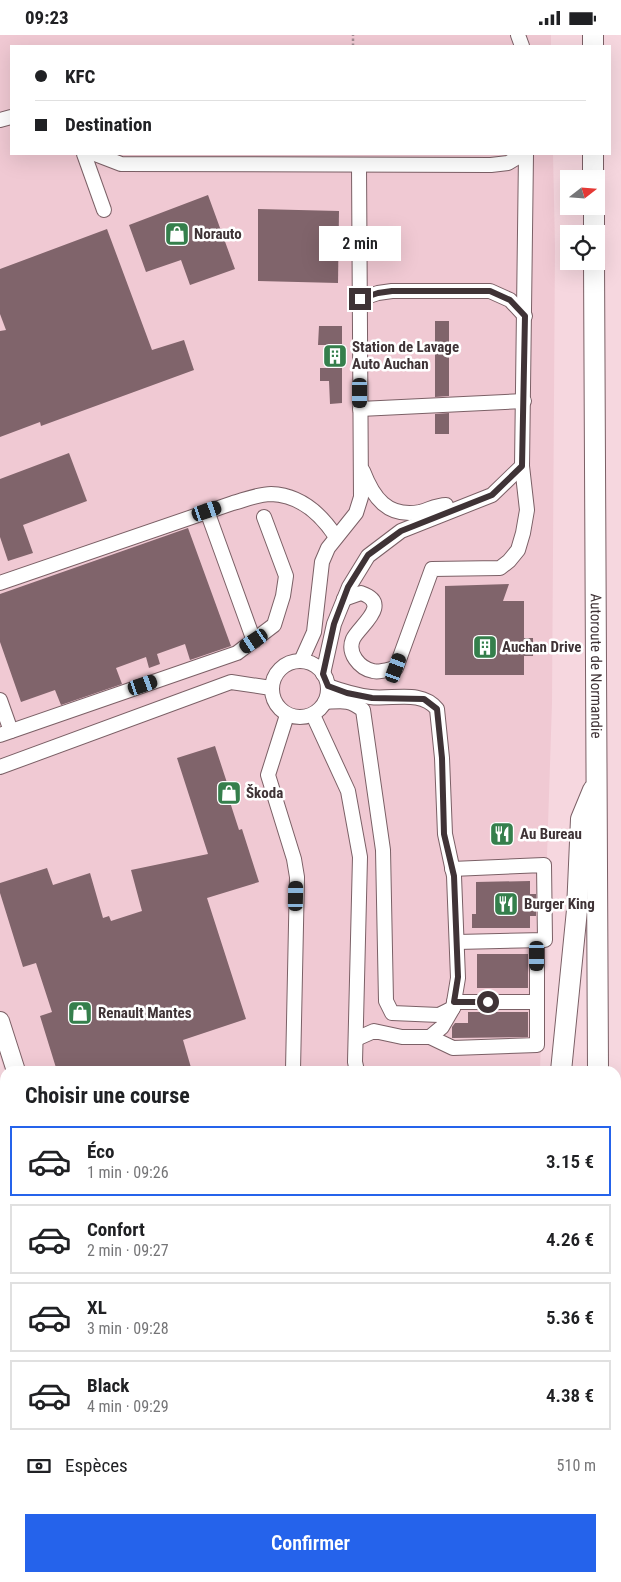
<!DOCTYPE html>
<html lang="fr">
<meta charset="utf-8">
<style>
:root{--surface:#fff;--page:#f2f2f2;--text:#202124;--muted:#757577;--line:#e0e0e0;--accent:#2563eb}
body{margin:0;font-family:"Roboto Condensed",sans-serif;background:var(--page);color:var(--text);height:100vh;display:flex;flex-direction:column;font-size:19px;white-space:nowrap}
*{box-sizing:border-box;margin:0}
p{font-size:16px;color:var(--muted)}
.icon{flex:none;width:28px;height:28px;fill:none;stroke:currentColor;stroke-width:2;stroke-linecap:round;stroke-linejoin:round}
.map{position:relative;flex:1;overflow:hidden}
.panel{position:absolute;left:0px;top:1031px;width:621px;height:516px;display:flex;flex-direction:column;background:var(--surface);border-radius:15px 15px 0 0;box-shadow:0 5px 20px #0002}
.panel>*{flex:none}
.banner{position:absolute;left:10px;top:10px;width:601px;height:110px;border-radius:0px;box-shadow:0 5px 20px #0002;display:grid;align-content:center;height:110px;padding:0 25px;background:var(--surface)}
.needle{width:32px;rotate:73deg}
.buttons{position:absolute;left:560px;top:135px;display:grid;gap:10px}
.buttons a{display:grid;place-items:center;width:45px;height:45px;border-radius:0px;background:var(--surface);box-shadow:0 5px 20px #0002;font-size:25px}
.end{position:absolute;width:22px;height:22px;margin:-11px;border:6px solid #3f3336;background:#fff;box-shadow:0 0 0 2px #fff}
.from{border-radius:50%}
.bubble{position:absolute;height:35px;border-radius:0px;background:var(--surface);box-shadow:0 5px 20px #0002;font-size:16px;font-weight:600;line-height:35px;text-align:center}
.car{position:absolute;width:15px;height:30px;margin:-15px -8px;border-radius:6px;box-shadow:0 0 4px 1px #0007;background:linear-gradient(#222 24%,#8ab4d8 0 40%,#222 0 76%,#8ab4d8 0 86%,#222 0)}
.banner b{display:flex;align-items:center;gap:18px;height:48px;font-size:19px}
.banner b+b{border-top:1px solid var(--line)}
.banner i{width:12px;height:12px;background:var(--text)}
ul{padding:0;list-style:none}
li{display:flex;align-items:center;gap:15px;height:70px;margin:0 10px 8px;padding:0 15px;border:2px solid var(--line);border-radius:0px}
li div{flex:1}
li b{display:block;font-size:19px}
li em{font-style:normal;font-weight:600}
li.selected{border-color:var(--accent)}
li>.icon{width:45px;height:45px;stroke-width:1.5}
h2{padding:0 25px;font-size:22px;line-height:60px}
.pay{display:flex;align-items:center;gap:12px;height:55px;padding:0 25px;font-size:19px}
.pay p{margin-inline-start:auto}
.cta{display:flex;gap:10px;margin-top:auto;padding:10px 25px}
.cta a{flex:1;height:58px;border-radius:0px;background:var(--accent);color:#fff;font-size:20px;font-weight:600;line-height:58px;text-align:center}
.status{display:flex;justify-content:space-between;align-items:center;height:35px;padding:0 25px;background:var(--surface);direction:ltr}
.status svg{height:14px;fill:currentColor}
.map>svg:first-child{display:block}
.built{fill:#f0c9d3}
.building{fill:#80646b}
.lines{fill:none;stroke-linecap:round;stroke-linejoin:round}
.minor-casing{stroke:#7b6066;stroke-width:16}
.major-casing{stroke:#7b6066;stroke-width:20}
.highway-casing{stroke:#7b6066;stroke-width:22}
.path{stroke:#a28c92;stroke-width:2.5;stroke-dasharray:2.5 2.5;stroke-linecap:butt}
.minor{stroke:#fff;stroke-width:14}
.major{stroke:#fff;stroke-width:18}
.highway{stroke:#fff;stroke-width:20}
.route{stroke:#3f3336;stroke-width:6}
.labels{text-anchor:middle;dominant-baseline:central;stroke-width:5;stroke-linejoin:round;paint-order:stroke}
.poi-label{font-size:15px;font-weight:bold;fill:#3f3336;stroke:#fff;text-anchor:start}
.street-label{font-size:15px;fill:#3f3336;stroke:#fff}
</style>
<div class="status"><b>09:23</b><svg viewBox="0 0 49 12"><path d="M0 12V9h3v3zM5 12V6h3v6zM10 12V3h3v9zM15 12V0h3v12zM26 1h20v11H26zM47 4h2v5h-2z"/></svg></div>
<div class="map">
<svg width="621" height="1547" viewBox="0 0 621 1547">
<rect width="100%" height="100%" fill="#f6d7df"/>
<g class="built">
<path d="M0,0h551v11h-540v108h542l2,93 -3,456 -12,368 -535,1 -5,-15z"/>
<path d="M0,1061l5,4v332l-5,1z"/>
<path d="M0,1432l5,22v88h160l11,5h-176z"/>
</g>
<g class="building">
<path d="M208,160l27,74 -45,16 -9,-25 -35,12 -17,-47z"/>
<path d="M258,174l81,2 -1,72 -80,-2z"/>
<path d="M107,194l45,121 32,-10 10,30 -153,56 -1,-4 -40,15v-106l6,-1 -6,-16v-45z"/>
<path d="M435,286h14v75l-14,1z"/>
<path d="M319,291h23v77l-12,1 -1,-23h-9v-13h9v-23h-11z"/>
<path d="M449,378v21h-14v-20z"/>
<path d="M69,418l18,48 -64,24 10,28 -25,8 -8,-24v-58z"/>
<path d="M188,493l43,118 -41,14 -5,-16 -28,10 3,10 -11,4 -3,-11 -30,11 6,16 -61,21 -6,-15 -34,12 -21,-60v-48z"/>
<path d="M509,549l-6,17h21v37h9v18h-9v19h-79v-89z"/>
<path d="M215,711l17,52 -3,1 10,31 3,-1 17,53 -52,16 39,121 -63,21 9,31h-135l-17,-55 12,-4 -16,-49 -13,4 -23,-74v-10l47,-15 6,17 37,-12 13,45 6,-2 2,5 31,-10 -11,-41 77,-16 -31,-96z"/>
<path d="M530,846v13h6v22h-6v12h-58v-14h4v-32z"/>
<rect x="477" y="919" width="51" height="34"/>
<path d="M468,977h60v25l-76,1v-11l3,-4h13z"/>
</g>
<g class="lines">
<defs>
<g id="minor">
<path d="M518,0l4,11"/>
<path d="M0,85l11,-3"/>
<path d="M84,119l20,56"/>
<path d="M95,119l26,10 370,1 17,-2 15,-9"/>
<path d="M360,264l18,-6 14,-2h98l20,9 15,16"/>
<path d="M360,374l164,-8"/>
<path d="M363,436c10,26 24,47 57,41 8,-2 17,-7 26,-7"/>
<path d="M207,476l47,130"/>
<path d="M0,548l233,-80c11,-3 26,-9 38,-9 30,1 50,20 65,43"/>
<path d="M344,564l17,-6c32,11 -2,33 -8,46 -6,14 6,29 20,32 6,2 17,-2 23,-3l36,-99 68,-1 9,-7 9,-11 5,-17 4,-23 -5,-44"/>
<circle cx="300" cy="654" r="28"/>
<path d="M301,626l13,-29 8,-70 6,-14 28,-35 5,-16 -2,-332"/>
<path d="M323,639l11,-50 15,-37 19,-31 33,-25 91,-36 30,-29 4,-312"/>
<path d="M328,651c14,5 27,9 42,11 22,3 51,-8 67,12l5,49 3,76 9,42 4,102 -5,30 -11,19 -12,10h-28l-28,-6 -18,8"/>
<path d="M0,665l11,31"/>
<path d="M325,667c18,-1 24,-3 38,8l20,140 3,151 6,12 47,2 14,-7"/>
<path d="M287,680l-19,60 26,84 3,18 -4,193"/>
<path d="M313,680l35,76 12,66 -5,205 2,9"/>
<path d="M0,700l237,-82 37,-28 9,-29 3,-20 -22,-59"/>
<path d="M0,732l231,-85 40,6"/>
<path d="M452,834l92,-4 1,75 -88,2"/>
<path d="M537,906v61"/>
<path d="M430,1002l23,11 84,-3v-43h-83"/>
<path d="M204,1542l2,5"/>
</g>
<g id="major">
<path d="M0,986l16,50"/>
<path d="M0,1201h5"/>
<path d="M0,1226h5"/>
<path d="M616,1443l5,1"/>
<path d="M616,1471l5,1"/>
</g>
<g id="highway">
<path d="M593,0v11"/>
<path d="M593,119v25"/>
<path d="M594,171v28"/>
<path id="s1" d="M594,226l4,810"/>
<path d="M561,1036l16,-161 4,-91 12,-29"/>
<path d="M530,1542l1,5"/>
<path d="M599,1542v5"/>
</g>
</defs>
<use href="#minor" class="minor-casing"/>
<use href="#major" class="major-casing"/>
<use href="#highway" class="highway-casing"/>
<path class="path" d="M353,11v-11"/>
<use href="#minor" class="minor"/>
<use href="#major" class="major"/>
<use href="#highway" class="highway"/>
</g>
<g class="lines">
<path class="route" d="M360,264l18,-6 14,-2h98l20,9 15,16 -3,150 -30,29 -91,36 -33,24 -20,32 -14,37 -11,50 5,12 19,7 25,5 52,1 13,10 5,49 2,76 10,42 4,101 -4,25h34"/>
</g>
<defs>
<symbol id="shop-square" viewBox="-11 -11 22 22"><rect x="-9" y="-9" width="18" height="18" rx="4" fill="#357f4c" stroke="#fff"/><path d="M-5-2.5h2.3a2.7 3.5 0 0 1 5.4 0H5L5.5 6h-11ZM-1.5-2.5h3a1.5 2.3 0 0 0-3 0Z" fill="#fff"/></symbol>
<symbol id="building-square" viewBox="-11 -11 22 22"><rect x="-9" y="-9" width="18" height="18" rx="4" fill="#357f4c" stroke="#fff"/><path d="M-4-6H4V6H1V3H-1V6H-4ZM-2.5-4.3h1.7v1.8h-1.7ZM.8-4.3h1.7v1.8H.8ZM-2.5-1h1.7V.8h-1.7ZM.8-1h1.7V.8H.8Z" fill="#fff"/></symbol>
<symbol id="restaurant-square" viewBox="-11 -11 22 22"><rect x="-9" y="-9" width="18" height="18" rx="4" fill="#357f4c" stroke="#fff"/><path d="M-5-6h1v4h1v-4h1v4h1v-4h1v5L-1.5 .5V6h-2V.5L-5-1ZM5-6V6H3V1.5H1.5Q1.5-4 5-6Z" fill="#fff"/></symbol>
</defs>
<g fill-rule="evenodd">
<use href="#shop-square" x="163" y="185" width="28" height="28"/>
<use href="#building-square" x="321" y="307" width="28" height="28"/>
<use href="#building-square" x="471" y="598" width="28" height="28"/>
<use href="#shop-square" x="215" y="744" width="28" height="28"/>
<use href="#restaurant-square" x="488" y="785" width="28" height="28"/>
<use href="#restaurant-square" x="492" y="855" width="28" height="28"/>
<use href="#shop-square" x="66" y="964" width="28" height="28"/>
</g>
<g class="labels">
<g class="poi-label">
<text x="194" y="199">Norauto</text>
<text x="352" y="312">Station de Lavage<tspan x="352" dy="17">Auto Auchan</tspan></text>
<text x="502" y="612">Auchan Drive</text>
<text x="246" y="758">Škoda</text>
<text x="520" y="799">Au Bureau</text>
<text x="524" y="869">Burger King</text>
<text x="98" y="978">Renault Mantes</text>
</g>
<g class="street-label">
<text stroke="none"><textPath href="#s1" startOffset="405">Autoroute de Normandie</textPath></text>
</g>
</g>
</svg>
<div class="buttons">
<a><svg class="needle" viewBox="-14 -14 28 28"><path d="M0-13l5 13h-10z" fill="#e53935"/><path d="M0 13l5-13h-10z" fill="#757577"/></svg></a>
<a><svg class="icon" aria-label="locate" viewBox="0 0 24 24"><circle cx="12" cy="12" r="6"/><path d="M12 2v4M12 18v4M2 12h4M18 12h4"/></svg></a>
</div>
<i class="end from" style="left:488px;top:967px"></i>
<i class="end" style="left:360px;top:264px"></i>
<div class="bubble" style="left:319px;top:191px;width:82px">2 min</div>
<i class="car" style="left:360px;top:358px;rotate:180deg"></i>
<i class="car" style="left:207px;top:476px;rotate:71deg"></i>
<i class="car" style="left:254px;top:606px;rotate:236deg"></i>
<i class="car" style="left:396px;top:633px;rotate:20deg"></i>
<i class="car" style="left:143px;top:650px;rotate:71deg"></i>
<i class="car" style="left:296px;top:861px;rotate:1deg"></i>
<i class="car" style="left:537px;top:921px;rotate:180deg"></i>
<div class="banner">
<b><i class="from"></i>KFC</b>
<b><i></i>Destination</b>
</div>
<section class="panel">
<h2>Choisir une course</h2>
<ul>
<li class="selected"><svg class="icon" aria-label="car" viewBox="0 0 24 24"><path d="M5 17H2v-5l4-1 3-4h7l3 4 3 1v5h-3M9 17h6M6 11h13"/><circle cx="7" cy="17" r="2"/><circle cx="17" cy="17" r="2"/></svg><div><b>Éco</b><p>1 min · 09:26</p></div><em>3.15 €</em></li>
<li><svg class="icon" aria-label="car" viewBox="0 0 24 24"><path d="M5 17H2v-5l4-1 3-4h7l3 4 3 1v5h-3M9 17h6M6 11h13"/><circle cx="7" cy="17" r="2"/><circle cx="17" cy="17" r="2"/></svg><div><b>Confort</b><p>2 min · 09:27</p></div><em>4.26 €</em></li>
<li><svg class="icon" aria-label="car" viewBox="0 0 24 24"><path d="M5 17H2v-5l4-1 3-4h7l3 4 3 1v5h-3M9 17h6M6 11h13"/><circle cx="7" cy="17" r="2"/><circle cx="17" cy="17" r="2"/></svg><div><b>XL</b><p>3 min · 09:28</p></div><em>5.36 €</em></li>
<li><svg class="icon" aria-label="car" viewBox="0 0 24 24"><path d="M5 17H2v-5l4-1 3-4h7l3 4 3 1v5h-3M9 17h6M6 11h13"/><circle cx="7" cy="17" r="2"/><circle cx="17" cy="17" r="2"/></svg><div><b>Black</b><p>4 min · 09:29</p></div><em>4.38 €</em></li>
</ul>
<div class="pay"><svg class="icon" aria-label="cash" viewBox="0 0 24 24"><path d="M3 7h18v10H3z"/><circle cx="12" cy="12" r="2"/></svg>Espèces<p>510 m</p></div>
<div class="cta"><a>Confirmer</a></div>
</section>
</div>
